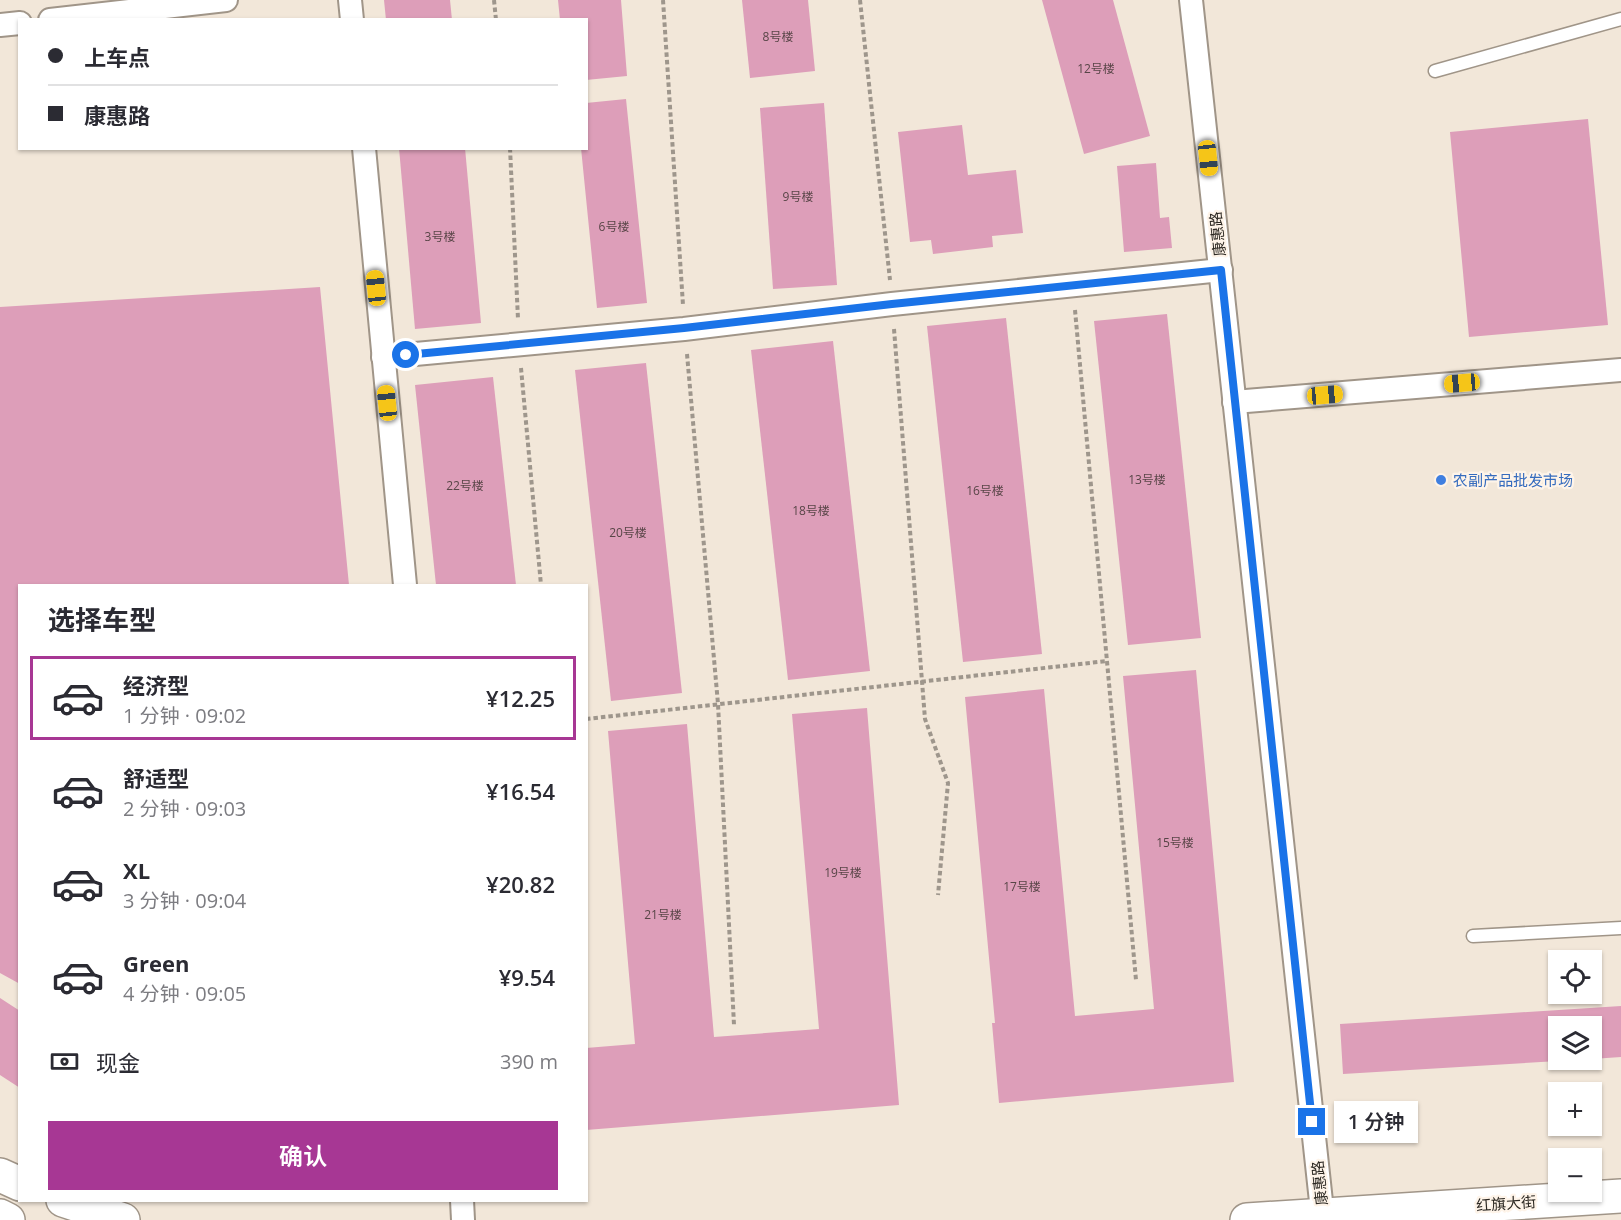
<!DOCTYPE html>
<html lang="zh">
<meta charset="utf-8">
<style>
:root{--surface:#fff;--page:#f2f2f3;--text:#2b2b33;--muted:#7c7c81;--line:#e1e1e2;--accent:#a73794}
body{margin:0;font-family:"Open Sans","Noto Sans SC",sans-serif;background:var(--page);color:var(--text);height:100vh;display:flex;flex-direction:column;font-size:22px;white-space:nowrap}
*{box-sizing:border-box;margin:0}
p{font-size:20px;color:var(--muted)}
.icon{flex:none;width:33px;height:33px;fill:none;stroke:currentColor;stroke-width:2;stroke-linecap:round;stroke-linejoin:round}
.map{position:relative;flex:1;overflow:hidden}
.sheet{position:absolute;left:18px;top:584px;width:570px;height:618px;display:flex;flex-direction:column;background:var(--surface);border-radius:0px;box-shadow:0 2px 4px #0004}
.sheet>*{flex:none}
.top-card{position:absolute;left:18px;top:18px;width:570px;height:132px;border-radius:0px;box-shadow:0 2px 4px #0004;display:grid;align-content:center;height:132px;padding:0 30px;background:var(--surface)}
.controls{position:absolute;left:1548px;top:950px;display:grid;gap:12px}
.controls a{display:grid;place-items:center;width:54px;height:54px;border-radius:0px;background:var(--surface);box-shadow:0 2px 4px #0004;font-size:30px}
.end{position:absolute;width:27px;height:27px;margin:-14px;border:8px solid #1a73e8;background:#fff;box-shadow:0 0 0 3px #fff}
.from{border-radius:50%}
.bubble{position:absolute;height:42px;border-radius:0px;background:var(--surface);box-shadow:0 2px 4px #0004;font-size:20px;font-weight:600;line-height:42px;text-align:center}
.car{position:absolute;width:18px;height:36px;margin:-18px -9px;border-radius:8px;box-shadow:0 0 4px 2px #0007;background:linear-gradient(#f5c518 24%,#345 0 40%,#f5c518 0 76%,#345 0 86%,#f5c518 0)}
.top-card b{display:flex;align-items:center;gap:21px;height:57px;font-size:22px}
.top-card b+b{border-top:2px solid var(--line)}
.top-card i{width:15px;height:15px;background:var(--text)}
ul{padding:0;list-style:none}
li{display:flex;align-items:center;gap:18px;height:84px;margin:0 12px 9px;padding:0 18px;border:3px solid transparent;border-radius:0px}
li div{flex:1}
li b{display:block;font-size:22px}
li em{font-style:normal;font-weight:600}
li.on{border-color:var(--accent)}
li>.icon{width:54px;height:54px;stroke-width:1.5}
h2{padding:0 30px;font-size:27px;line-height:72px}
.pay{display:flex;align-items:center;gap:15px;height:66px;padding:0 30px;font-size:22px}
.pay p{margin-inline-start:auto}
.action{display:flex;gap:12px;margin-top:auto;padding:12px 30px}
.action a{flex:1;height:69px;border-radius:0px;background:var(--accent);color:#fff;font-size:24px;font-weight:600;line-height:69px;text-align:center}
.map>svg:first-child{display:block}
.building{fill:#dd9eb9}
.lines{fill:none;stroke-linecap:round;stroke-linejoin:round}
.lane-casing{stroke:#a09588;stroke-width:15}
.street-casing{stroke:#a09588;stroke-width:26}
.secondary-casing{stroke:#a09588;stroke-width:36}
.path{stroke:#9e968c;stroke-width:4;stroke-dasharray:4.5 3;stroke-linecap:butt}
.lane{stroke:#fff;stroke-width:12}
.street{stroke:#fff;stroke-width:22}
.secondary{stroke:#fff;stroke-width:33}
.route{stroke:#1a73e8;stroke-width:8}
.shop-dot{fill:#3f7fe0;stroke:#fef4e9;stroke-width:2}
.labels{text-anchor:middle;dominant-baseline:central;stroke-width:4.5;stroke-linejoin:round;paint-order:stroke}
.number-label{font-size:12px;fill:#584547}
.street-label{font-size:15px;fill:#2b2721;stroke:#fef4e9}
.shop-label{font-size:15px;fill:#366cbe;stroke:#fef4e9;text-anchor:start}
</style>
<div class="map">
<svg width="1621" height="1220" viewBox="0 0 1621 1220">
<rect width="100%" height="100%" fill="#f2e7d9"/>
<g class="building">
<path d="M384,0h66l2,20h-66z"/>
<path d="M558,0h63l6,76 -41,4v-60h-26z"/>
<path d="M742,0h66l7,71 -65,7z"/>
<path d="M1042,0h71l37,136 -66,18z"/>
<path d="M626,99l21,204 -50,5 -16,-160h5v-45z"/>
<path d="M824,103l13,182 -64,4 -13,-181z"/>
<path d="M1588,119l20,206 -139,12 -19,-205z"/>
<path d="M962,125l6,50 48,-5 7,63 -31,3 1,11 -60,7 -2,-14 -21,2 -12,-110z"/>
<path d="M399,148h66l16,175 -66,6z"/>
<path d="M1156,163l4,55 9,-1 3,31 -48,4 -7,-86z"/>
<path d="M320,287l29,298h-329v399l-20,-11v-666z"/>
<path d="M1167,314l34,324 -73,7 -34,-324z"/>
<path d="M1006,318l36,336 -79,8 -36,-336z"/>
<path d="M833,341l37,330 -82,9 -37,-330z"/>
<path d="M646,363l36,330 -71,8 -36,-331z"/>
<path d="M493,377l23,208h-80l-21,-200z"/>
<path d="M1196,670l38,412 -235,21 -7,-80h3l-30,-326 79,-8 31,327 79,-7 -31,-333z"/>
<path d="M867,708l32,397 -313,25v-82l49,-4 -27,-313 79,-7 27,313 105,-8 -27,-315z"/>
<path d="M0,998l20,13v77l-20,-13z"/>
<path d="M1621,1006v51l-29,2v-33h-34v35l-215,13 -3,-50z"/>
</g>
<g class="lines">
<defs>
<g id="lane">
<path d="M1435,71l186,-52"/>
<path d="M1473,936l148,-8"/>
</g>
<g id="street">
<path d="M350,0l2,20"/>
<path d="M1191,0l132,1220"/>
<path d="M50,20l176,-20"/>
<path d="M0,25l20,-2"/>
<path d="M364,148l41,437"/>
<path d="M383,357l301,-28 208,-25 329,-34"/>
<path d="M1234,402l387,-32"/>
<path d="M462,1200l1,20"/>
</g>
<g id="secondary">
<path d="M0,1175l20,9"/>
<path d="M63,1200l60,20"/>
<path d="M0,1216l8,4"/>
<path d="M1247,1220l374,-24"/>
</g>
</defs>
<use href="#lane" class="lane-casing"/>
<use href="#street" class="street-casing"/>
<use href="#secondary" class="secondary-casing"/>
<g class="path">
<path d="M494,0l2,20"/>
<path d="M663,0l20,305"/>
<path d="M860,0l30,280"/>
<path d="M510,148l8,171"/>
<path d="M1075,310l61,670"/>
<path d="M894,329l31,390 23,64 -10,112"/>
<path d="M687,354l31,350 16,321"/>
<path d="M521,368l20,217"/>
<path d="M586,719l521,-58"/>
</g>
<use href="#lane" class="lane"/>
<use href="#street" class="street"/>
<use href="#secondary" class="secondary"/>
</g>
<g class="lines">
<path class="route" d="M406,355l278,-27 208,-24 329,-34 91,852"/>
</g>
<circle class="shop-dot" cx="1441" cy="480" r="6"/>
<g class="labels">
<g class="number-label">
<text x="778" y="36">8号楼</text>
<text x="1096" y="68">12号楼</text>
<text x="798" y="196">9号楼</text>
<text x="614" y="226">6号楼</text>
<text x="440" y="236">3号楼</text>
<text x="1147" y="479">13号楼</text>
<text x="465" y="485">22号楼</text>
<text x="985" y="490">16号楼</text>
<text x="811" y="510">18号楼</text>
<text x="628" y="532">20号楼</text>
<text x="1175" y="842">15号楼</text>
<text x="843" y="872">19号楼</text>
<text x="1022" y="886">17号楼</text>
<text x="663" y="914">21号楼</text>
</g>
<g class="street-label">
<text transform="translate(1217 234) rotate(-96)">康惠路</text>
<text transform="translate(1319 1183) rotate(-96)">康惠路</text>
<text transform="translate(1506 1203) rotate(-4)">红旗大街</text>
</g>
<g class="shop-label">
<text x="1453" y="480">农副产品批发市场</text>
</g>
</g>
</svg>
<div class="controls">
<a><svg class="icon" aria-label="locate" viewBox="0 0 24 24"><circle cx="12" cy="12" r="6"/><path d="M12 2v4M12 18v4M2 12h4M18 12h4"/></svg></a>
<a><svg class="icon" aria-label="layers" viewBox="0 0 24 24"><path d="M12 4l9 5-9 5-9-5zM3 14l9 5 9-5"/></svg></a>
<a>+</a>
<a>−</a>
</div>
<i class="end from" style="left:406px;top:355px"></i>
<i class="end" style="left:1312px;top:1122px"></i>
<div class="bubble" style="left:1334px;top:1101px;width:84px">1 分钟</div>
<i class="car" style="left:1208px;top:158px;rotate:174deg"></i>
<i class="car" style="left:376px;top:288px;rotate:354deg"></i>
<i class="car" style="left:1462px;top:383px;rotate:265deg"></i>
<i class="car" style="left:1325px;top:395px;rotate:85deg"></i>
<i class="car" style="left:387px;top:403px;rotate:354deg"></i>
<div class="top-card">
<b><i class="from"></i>上车点</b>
<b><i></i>康惠路</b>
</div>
<section class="sheet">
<h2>选择车型</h2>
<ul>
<li class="on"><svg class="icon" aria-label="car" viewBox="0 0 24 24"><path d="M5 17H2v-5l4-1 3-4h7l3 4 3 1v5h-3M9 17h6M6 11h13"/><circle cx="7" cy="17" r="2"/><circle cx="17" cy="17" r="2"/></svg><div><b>经济型</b><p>1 分钟 · 09:02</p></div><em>¥12.25</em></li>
<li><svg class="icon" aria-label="car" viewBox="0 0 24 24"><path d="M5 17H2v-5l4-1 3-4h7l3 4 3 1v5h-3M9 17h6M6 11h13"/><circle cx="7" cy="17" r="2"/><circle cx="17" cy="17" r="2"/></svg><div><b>舒适型</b><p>2 分钟 · 09:03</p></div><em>¥16.54</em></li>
<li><svg class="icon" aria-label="car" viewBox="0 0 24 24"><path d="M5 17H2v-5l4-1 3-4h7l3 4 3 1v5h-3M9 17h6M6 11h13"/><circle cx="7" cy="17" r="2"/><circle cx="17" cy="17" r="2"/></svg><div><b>XL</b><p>3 分钟 · 09:04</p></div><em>¥20.82</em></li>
<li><svg class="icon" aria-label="car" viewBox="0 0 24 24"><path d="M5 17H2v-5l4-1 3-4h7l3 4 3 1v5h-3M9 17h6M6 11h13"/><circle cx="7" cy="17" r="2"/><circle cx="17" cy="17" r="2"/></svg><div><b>Green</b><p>4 分钟 · 09:05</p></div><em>¥9.54</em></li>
</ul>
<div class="pay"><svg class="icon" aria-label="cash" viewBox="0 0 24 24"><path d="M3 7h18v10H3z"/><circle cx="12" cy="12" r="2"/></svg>现金<p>390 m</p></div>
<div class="action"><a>确认</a></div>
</section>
</div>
